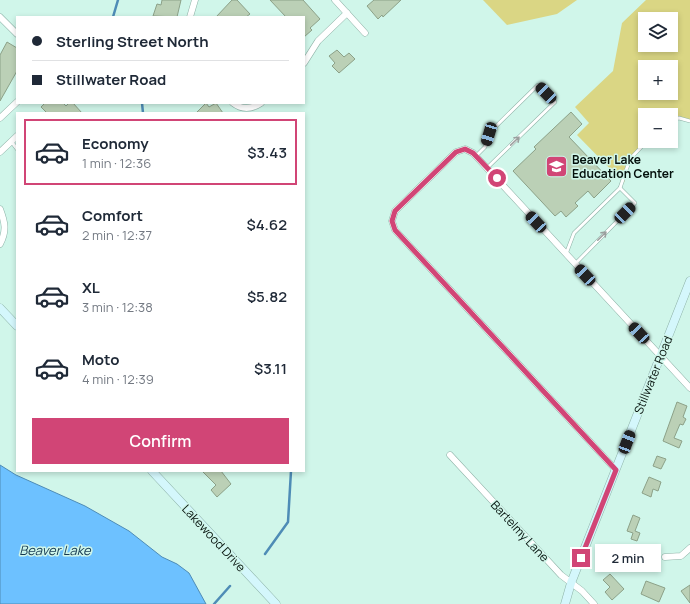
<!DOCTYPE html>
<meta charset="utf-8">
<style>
:root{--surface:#fff;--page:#f2f2f3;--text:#1f2937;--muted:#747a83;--line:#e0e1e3;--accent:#d14576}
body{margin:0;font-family:Manrope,sans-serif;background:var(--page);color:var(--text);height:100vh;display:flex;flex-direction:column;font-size:15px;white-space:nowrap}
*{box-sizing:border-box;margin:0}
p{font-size:13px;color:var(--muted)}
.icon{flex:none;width:22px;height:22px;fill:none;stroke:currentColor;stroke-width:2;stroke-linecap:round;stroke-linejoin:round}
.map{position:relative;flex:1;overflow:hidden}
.details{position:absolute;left:16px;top:112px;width:289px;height:360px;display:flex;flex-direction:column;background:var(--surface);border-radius:0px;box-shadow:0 2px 6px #0003}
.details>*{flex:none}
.top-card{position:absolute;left:16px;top:16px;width:289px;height:88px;border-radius:0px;box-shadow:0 2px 6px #0003;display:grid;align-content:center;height:88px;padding:0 16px;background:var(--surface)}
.tools{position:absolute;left:638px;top:12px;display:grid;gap:8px}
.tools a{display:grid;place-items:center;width:40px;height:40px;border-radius:0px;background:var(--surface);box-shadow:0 2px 6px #0003;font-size:20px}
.end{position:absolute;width:18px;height:18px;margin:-9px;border:5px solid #d14576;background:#fff;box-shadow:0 0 0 2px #fff}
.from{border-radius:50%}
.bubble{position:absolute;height:28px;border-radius:0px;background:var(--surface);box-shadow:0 2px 6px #0003;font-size:13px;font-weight:600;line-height:28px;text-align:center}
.car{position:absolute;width:12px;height:24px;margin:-12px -6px;border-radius:5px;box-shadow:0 0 3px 1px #0007;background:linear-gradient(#222 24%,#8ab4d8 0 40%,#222 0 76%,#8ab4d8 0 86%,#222 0)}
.top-card b{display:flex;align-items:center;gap:14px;height:38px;font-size:15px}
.top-card b+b{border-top:1px solid var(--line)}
.top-card i{width:10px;height:10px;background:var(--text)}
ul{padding:7px 0 0;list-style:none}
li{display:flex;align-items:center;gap:12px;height:66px;margin:0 8px 6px;padding:0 8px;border:2px solid transparent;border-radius:0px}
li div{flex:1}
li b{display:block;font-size:15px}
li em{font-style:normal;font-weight:600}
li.active{border-color:var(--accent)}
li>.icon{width:36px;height:36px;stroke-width:1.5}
.primary-button{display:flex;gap:8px;margin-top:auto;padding:8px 16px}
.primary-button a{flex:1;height:46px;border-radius:0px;background:var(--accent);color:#fff;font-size:16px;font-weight:600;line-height:46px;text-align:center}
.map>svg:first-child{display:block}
.green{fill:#dad684;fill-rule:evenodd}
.water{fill:#6dc1ff;stroke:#4e8cb6}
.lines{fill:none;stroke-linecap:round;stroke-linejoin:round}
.stream{stroke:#4e8cb6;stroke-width:2.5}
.building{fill:#bbd0b6;stroke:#8ca188}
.lane-casing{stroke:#8eb2a7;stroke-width:4}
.street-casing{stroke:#8eb2a7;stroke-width:7}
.secondary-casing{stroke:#8eb2a7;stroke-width:9}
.lane{stroke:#fff;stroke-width:3}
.street{stroke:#fff;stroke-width:6}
.secondary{stroke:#d4f7fc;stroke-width:8}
.oneway{stroke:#9b9f9e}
.route{stroke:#d14576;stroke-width:5}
.labels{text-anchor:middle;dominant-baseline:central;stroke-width:3;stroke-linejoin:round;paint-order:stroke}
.poi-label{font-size:12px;font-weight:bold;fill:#04100c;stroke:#d0f6ea;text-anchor:start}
.street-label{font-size:12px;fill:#04100c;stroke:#d0f6ea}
.water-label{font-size:13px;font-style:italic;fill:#163a53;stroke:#d0f6ea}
</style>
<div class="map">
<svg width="690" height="604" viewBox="0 0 690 604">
<rect width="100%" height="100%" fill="#d0f6ea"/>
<g class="green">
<path d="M483,0h94l-20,14 -50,11z"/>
<path d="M646,0h44v121l-11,-3 -8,2v-5h-26v26l-15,18 -6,24 -47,-48 12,-12 -14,-16 38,-36 9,-48zM645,19h26v26h-26zM645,67h26v26h-26z"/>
</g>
<path class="water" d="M0,465l16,10 69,31 44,25 33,26 15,7 12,9 17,31h-206z"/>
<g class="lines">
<g class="stream">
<path d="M113,17l5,-17"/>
<path d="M142,103l1,10"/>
<path d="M265,554l23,-32 3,-51"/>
<path d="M214,604l16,-18"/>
</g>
</g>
<g class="building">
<path d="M162,0h19l-4,17 -24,-1 4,-12 4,1z"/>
<path d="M232,0h5l13,14 -4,3h-30z"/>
<path d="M270,0h33l17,19 -10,9 2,2 -8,7v-20h-18z"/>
<path d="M374,0h27l-18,17 -1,-2 -4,4 -11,-13z"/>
<path d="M7,42l10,6v23l-17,30v-46z"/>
<path d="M337,50l7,7 5,-4 6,6 -16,14 -7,-7 3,-3 -6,-7z"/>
<path d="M45,103h18l3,3 3,-3h4l9,10h-35l-6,-6z"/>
<path d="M206,103l3,4 7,-4 7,10h-27z"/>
<path d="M571,112l11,12 -13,13 42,44 -17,17 -6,-7 -13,12 3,3 -12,11 -5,-6 -6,5 -42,-45 23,-22 -2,-2z"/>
<path d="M677,402l10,4 -4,11 3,2 -3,6 -3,-1 -6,14 8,3 -3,7 -16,-7z"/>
<path d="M657,456l9,3 -5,10 -8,-3z"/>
<path d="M202,471h19l10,13 -14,13 -6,-7 5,-5z"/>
<path d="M649,477l12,5 -3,9 -5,-2 -2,8 -9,-4z"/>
<path d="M633,515l7,3 -5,13 5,2 -3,8 -6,-2 2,-6 -6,-2z"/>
<path d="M610,574l14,15 -12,11 -7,-8 5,-5 -7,-7z"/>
<path d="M646,581l19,7 -6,14 -18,-8z"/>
<path d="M690,585v18l-9,-12z"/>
</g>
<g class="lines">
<defs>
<g id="lane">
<path d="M671,120l8,-2 11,3"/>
<path d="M11,141l6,8"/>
<path d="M476,156l9,-9 4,-14 49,-48 17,17 -68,66"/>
<path d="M620,188l10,-29 17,-18"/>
<path d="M566,254l8,-21 46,-45 15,15 -60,61"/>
</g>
<g id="street">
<path d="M335,0l30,33"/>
<path d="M0,17l17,17"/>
<path d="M190,17l5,-17"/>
<path d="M304,63l14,-22 29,-28"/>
<path d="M233,103c9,7 19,6 28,0"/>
<path d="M0,118l17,-16"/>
<path d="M0,152l17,-16"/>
<path d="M0,209c5,13 7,22 0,35"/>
<path d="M450,455l111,120 21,16 12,13"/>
<path d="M616,470l-221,-240 -3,-9 3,-10 61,-59 9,-3 8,4 217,235"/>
<path d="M665,557l16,-1 9,-8"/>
</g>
<g id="secondary">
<path d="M0,308l17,18"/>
<path d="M152,471l124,133"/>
<path d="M565,604l6,-21 119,-302"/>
</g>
</defs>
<use href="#lane" class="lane-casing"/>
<use href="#street" class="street-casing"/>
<use href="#secondary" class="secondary-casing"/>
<use href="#lane" class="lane"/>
<use href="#street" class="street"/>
<use href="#secondary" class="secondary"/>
</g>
<defs><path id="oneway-shaft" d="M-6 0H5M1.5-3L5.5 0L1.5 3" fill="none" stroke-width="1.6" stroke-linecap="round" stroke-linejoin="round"/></defs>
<g class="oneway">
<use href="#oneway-shaft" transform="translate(515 141) rotate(-44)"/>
<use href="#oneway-shaft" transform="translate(602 236) rotate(-45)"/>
</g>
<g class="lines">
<path class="route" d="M497,178l-24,-25 -8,-4 -9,3 -61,59 -3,10 3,9 221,240 -35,88"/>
</g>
<defs>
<symbol id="school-square" viewBox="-11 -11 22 22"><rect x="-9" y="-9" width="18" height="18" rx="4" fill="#d14576" stroke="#d0f6ea"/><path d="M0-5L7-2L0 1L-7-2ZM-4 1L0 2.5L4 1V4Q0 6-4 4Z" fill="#fff"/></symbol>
</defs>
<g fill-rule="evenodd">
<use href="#school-square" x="544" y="154" width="25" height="25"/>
</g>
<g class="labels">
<g class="poi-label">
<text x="572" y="159">Beaver Lake<tspan x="572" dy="14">Education Center</tspan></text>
</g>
<g class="street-label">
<text transform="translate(653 375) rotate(-68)">Stillwater Road</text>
<text transform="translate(520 531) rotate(47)">Bartelmy Lane</text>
<text transform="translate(214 538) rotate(47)">Lakewood Drive</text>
</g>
<g class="water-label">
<text x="55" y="550">Beaver Lake</text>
</g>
</g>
</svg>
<div class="tools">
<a><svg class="icon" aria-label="layers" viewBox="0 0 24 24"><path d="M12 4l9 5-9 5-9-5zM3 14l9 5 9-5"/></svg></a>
<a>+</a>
<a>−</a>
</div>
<i class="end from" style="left:497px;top:178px"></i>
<i class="end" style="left:581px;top:558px"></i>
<div class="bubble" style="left:595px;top:544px;width:66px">2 min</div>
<i class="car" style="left:546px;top:93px;rotate:316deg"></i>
<i class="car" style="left:489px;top:134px;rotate:197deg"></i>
<i class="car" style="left:625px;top:213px;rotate:45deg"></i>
<i class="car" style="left:536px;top:222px;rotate:317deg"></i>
<i class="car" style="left:585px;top:275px;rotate:317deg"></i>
<i class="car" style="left:639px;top:333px;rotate:317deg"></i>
<i class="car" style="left:627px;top:442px;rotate:21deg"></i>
<div class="top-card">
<b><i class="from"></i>Sterling Street North</b>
<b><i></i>Stillwater Road</b>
</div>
<section class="details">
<ul>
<li class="active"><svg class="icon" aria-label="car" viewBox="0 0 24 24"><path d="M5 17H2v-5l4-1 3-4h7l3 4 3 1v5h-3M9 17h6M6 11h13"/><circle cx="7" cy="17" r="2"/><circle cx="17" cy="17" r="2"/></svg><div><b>Economy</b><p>1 min · 12:36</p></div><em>$3.43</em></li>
<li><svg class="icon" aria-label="car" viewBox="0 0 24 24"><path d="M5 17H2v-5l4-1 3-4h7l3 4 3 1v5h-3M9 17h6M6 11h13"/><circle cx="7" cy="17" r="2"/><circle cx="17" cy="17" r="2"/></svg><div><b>Comfort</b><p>2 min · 12:37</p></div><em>$4.62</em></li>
<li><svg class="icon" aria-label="car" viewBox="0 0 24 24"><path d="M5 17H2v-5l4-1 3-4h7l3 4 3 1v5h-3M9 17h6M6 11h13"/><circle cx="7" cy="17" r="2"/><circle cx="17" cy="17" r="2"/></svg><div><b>XL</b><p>3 min · 12:38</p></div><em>$5.82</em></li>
<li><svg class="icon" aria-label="car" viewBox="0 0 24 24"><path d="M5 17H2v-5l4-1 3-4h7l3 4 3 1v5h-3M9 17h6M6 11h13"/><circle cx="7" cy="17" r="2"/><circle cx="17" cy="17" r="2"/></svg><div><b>Moto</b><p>4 min · 12:39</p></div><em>$3.11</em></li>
</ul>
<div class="primary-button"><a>Confirm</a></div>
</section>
</div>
